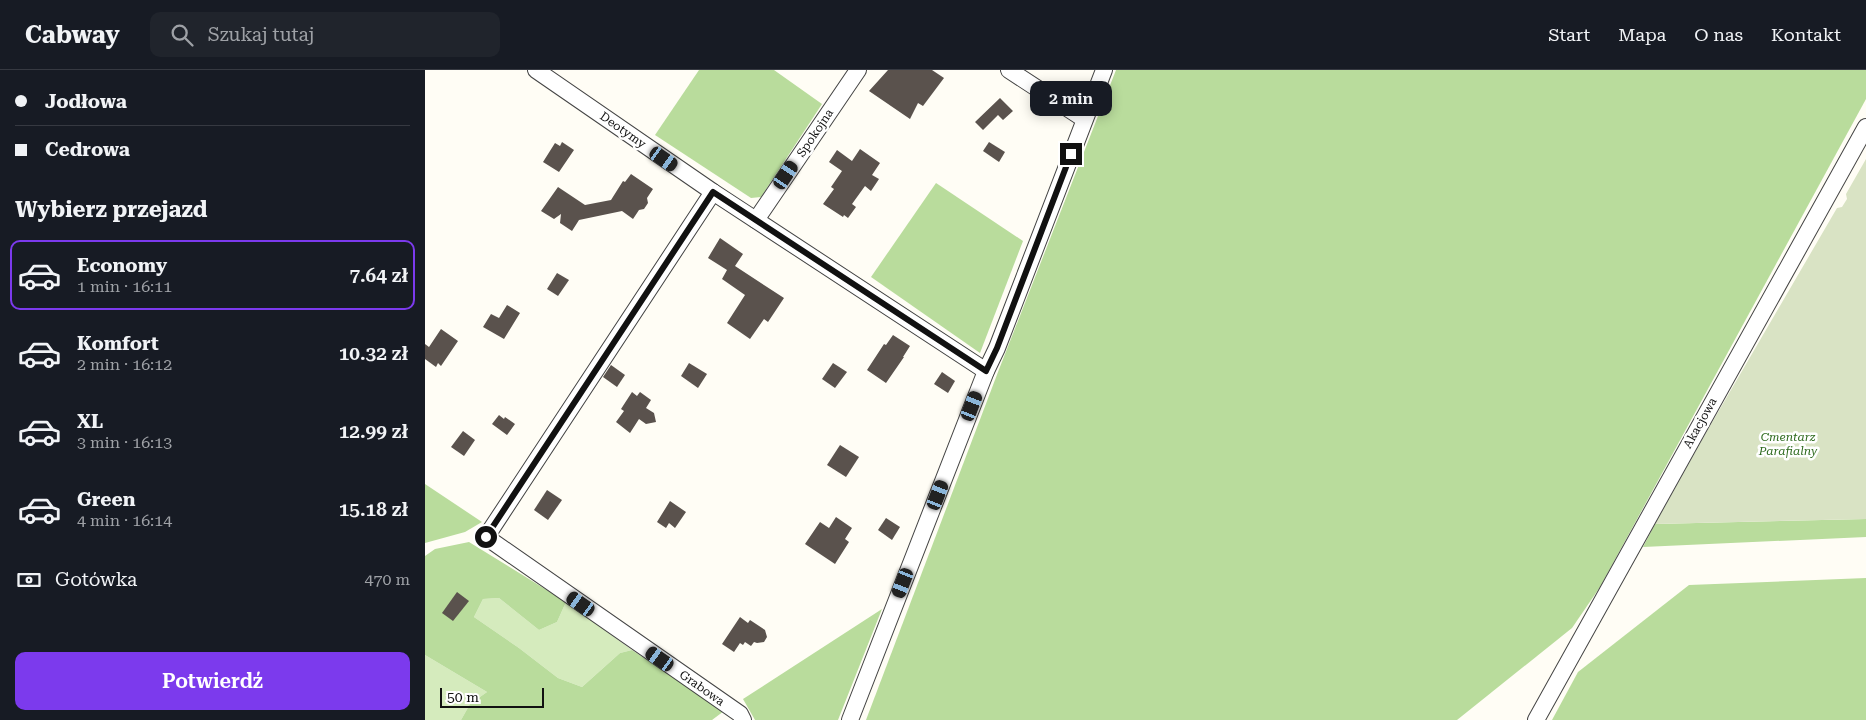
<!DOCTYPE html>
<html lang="pl">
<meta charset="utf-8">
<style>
:root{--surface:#171b24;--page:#20242c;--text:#f1f3f6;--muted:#9ea1a6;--line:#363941;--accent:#7c3aed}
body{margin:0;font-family:"Roboto Serif",serif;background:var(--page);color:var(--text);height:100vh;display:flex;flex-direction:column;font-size:19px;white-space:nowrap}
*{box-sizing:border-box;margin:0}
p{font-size:16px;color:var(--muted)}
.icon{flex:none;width:28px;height:28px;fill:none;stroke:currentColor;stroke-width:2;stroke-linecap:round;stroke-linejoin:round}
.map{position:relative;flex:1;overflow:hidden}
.panel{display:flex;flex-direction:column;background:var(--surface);width:425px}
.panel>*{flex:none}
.hud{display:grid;align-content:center;height:110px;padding:0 15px;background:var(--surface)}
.scale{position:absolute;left:15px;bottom:12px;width:104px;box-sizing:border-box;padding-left:5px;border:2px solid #111;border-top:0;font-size:14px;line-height:18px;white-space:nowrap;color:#111;-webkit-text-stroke:4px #fff;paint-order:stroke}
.end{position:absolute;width:22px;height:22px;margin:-11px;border:6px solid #111;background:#fff;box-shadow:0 0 0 2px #fff}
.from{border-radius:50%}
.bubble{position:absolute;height:35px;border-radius:10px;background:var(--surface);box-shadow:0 2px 12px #0003;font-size:16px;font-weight:600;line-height:35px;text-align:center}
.car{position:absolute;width:15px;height:30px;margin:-15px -8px;border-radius:6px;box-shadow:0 0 4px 1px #0007;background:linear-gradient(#222 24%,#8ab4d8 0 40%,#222 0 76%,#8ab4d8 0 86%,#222 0)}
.hud b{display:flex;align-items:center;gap:18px;height:48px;font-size:19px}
.hud b+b{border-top:1px solid var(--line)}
.hud i{width:12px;height:12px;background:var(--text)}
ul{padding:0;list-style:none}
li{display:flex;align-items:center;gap:15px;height:70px;margin:0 10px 8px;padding:0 5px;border:2px solid transparent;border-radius:10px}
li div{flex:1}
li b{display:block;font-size:19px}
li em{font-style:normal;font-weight:600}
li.active{border-color:var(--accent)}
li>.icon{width:45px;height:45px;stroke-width:1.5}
h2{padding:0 15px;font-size:22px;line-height:60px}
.pay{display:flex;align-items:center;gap:12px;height:55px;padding:0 15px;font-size:19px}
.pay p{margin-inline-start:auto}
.button{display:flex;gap:10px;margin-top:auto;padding:10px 15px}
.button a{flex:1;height:58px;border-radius:10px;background:var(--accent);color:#fff;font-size:20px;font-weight:600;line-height:58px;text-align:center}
header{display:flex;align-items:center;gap:30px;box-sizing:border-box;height:70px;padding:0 25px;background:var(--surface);border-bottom:1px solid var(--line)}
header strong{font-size:24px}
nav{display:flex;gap:28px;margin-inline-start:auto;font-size:18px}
.search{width:350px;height:45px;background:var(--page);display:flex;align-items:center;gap:12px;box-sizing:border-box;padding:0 18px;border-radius:10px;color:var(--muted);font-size:19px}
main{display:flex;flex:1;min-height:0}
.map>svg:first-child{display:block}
.green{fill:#d5ebbd}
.forest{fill:#b9dc9c}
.cemetery{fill:#d9e3c4}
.building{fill:#5a524d}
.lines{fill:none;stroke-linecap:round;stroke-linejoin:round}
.street-casing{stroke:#444;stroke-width:18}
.street{stroke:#fff;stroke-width:16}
.route{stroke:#111;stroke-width:6}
.labels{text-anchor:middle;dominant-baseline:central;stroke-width:5;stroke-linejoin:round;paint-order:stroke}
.street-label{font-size:12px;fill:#111;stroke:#fff}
.park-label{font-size:12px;font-style:italic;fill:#2f6b1f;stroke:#fff}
</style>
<header>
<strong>Cabway</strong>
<div class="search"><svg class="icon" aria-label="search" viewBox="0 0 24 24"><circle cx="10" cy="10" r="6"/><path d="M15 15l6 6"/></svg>Szukaj tutaj</div>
<nav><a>Start</a><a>Mapa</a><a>O nas</a><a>Kontakt</a></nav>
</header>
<main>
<section class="panel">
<div class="hud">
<b><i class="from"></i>Jodłowa</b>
<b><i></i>Cedrowa</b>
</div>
<h2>Wybierz przejazd</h2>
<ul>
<li class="active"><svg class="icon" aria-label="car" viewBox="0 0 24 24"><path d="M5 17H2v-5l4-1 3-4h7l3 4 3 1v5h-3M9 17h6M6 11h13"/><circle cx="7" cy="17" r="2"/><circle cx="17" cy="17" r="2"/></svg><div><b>Economy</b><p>1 min · 16:11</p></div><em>7.64 zł</em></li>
<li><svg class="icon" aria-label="car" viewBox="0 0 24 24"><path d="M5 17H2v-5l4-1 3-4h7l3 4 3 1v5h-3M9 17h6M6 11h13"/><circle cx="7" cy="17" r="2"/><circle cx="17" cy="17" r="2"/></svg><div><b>Komfort</b><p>2 min · 16:12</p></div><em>10.32 zł</em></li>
<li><svg class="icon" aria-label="car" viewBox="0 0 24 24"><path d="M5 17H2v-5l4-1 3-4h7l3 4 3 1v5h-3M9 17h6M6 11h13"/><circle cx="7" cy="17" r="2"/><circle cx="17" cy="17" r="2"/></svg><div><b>XL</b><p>3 min · 16:13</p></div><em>12.99 zł</em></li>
<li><svg class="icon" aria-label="car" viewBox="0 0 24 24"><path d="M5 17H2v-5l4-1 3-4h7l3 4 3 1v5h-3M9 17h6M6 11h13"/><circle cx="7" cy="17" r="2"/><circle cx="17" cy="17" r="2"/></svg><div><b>Green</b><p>4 min · 16:14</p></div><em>15.18 zł</em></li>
</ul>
<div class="pay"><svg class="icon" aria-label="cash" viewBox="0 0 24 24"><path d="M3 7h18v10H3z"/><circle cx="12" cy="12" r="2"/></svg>Gotówka<p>470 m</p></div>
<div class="button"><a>Potwierdź</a></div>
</section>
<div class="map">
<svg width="1441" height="650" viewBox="0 0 1441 650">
<rect width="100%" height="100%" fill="#fffdf5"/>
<g class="green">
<path d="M74,528l40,32 18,-8 9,-20 66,48 -12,3 -38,34 -24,-9 -39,-30 -45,-31 9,-18z"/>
<path d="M0,585l62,37 -17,12 -9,16h-36z"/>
</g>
<g class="forest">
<path d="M274,0h75l48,34 -61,93 -10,1 -96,-63z"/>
<path d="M691,0h750v29l-266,488 -28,41 -115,92h-591l132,-348z"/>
<path d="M511,113l87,58 -43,112 -109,-76z"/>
<path d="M0,414l57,38 -17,10 -40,11z"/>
<path d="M1441,449v18l-223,10 12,-23z"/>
<path d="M44,472l97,60 -9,20 -18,8 -40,-32 -16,1 -9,18 45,31 39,30 24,9 38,-34 12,-3 92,61 -12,9h-251l9,-16 17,-12 -62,-37v-99l10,-7z"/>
<path d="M1441,508v142h-314l26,-48 111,-87z"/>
<path d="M457,539l-44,111h-83l-12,-21z"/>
</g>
<path class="cemetery" d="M1441,89v360l-211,5 48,-86 134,-230 5,-1 5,-8 -1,-5z"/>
<g class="building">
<path d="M463,0h44l12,8 -21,28 -5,-3 -8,16 -41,-28z"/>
<path d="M575,28l13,13 -10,9 -5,-5 -15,15 -8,-8z"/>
<path d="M137,72l12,8 -15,22 -16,-10 12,-19 5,3z"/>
<path d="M564,72l16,10 -6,10 -16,-11z"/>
<path d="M435,79l20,14 -8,12 7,4 -8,12 -6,-5 -13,18 4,3 -8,11 -4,-3 -1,2 -20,-13 11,-15 -3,-2 11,-16 -13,-9 8,-12 15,11z"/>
<path d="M206,104l22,15 -6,9 1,5 -4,6 -5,1 -6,9 -11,-8 -43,9 -7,11 -12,-8 1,-9 -7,5 -13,-8 17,-24 27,18 26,-5 12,-19 2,1z"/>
<path d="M295,168l23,16 -8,12 49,32 -16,24 -4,-3 -14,20 -23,-16 18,-28 -23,-16 5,-9 -19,-12z"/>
<path d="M132,203l12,7 -11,16 -11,-7z"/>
<path d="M82,235l13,8 -16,26 -21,-12 8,-13 8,4z"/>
<path d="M16,259l17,12 -17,25 -3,-3 -2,4 -11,-8v-15l4,3z"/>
<path d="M468,265l17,11 -7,11h1l-18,26 -19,-13 17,-26 2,1z"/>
<path d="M264,293l18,11 -9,14 -17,-12z"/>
<path d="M408,293l14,9 -12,16 -13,-9z"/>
<path d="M186,295l14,10 -8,12 -14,-10z"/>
<path d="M517,302l13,9 -7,12 -14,-9z"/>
<path d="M207,322l5,4 3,-4 11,8 -5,8 8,5 2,9 -10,2 -7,-5 -9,14 -14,-11 8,-11 -3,-2z"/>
<path d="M74,345l5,4 1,-2 10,7 -8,11 -15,-11z"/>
<path d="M38,361l12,9 -11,16 -13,-9z"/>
<path d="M415,375l19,12 -13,20 -19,-12z"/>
<path d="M122,420l15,10 -14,20 -14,-10z"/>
<path d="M245,431l16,11 -11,16 -6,-5 -3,5 -9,-6z"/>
<path d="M411,447l16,11 -7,11 4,3 -14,22 -30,-20 15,-22 9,6z"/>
<path d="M461,448l14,9 -8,13 -14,-10z"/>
<path d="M32,522l12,9 -16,20 -11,-8z"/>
<path d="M315,547l8,6 2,-3 15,10 2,7 -3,5 -7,1 -3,-1 -3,4 -6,-4 -2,3 -3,-2 -6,9 -12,-8z"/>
</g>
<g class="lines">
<defs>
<g id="street">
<path d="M111,0l177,122 273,179"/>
<path d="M584,0l75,49"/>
<path d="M288,122l-227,345 254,177 3,6"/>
<path d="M331,150l102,-150"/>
<path d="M425,650l136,-349 11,-23 107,-278"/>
<path d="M1111,650l330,-593"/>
</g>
</defs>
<use href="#street" class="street-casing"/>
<use href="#street" class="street"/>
</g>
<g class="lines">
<path class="route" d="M61,467l227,-345 273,179 11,-23 74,-194"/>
</g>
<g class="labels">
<g class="street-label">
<text transform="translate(198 60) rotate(35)">Deotymy</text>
<text transform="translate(390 63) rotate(-56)">Spokojna</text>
<text transform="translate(1275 353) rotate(-61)">Akacjowa</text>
<text transform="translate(277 618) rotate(35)">Grabowa</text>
</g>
<g class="park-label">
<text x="1363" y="367">Cmentarz<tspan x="1363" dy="14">Parafialny</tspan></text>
</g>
</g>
</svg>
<div class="scale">50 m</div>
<i class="end from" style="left:61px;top:467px"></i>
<i class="end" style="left:646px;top:84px"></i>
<div class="bubble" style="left:605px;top:11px;width:82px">2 min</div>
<i class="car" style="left:239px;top:89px;rotate:125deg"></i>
<i class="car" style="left:361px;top:105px;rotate:34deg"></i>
<i class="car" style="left:547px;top:336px;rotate:21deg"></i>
<i class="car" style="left:513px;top:425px;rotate:21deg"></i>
<i class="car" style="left:478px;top:513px;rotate:201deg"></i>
<i class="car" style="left:156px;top:534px;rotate:305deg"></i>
<i class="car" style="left:235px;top:589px;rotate:305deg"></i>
</div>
</main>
